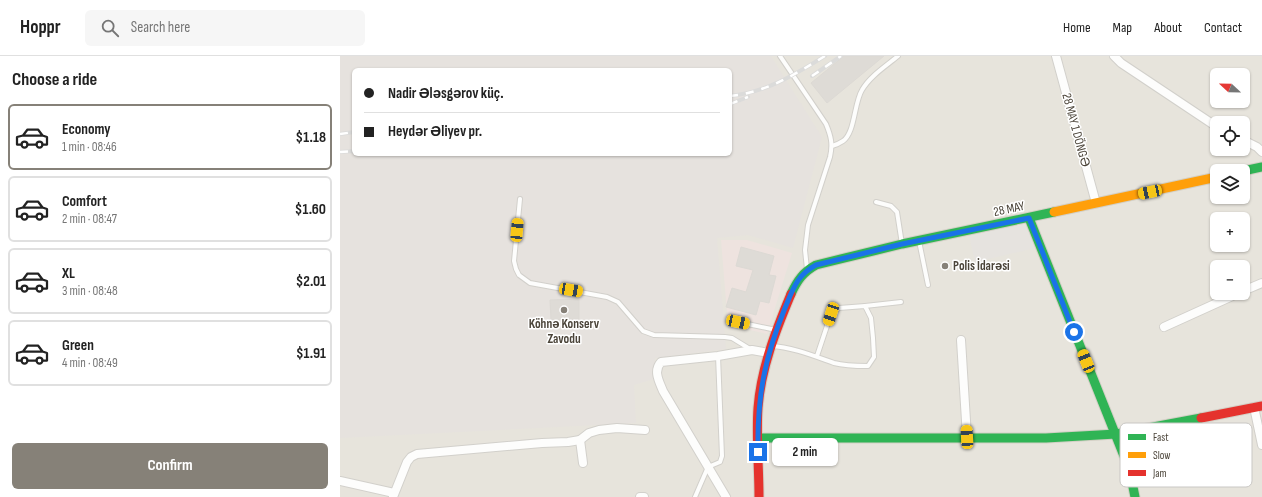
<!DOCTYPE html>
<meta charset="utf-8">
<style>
:root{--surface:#fff;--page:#f6f6f6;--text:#222;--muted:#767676;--line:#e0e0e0;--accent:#868178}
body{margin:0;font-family:"Sofia Sans Condensed",sans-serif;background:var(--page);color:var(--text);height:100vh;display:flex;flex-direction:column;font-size:15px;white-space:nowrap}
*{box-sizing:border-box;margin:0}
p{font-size:13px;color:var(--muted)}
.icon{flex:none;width:22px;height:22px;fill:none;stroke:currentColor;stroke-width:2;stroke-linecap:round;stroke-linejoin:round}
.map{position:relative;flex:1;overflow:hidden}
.details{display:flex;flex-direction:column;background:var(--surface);width:340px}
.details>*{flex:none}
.banner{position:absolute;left:12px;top:12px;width:380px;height:88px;border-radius:6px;box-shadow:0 1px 3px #0004;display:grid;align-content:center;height:88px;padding:0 12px;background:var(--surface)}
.needle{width:26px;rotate:292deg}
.controls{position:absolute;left:870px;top:12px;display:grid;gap:8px}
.controls a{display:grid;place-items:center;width:40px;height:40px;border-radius:6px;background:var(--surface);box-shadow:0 1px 3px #0004;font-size:20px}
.end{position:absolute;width:18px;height:18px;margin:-9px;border:5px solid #1a73e8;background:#fff;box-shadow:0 0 0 2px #fff}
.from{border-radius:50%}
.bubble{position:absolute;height:28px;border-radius:6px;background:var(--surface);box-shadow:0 1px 3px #0004;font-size:13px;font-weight:700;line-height:28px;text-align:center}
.car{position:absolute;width:12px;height:24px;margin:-12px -6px;border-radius:5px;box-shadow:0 0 3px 1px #0007;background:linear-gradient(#f5c518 24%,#345 0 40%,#f5c518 0 76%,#345 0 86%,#f5c518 0)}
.banner b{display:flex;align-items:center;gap:14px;height:38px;font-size:15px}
.banner b+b{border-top:1px solid var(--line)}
.banner i{width:10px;height:10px;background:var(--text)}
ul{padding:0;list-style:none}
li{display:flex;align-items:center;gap:12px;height:66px;margin:0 8px 6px;padding:0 4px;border:2px solid var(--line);border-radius:6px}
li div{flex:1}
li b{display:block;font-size:15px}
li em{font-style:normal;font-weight:700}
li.on{border-color:var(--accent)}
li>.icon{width:36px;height:36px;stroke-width:1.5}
h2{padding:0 12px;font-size:18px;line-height:48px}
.action{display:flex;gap:8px;margin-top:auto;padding:8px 12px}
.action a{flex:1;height:46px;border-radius:6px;background:var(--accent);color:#fff;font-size:16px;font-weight:700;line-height:46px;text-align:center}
header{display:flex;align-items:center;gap:24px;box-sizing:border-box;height:56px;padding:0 20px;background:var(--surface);border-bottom:1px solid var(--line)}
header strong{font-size:19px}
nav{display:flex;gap:22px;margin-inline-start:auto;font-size:14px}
.search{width:280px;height:36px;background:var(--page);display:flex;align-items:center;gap:10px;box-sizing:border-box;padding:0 14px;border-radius:6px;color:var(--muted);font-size:15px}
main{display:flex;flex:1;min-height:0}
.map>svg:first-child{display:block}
.residential{fill:#e7e4dc;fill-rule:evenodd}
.industrial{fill:#e6e2de;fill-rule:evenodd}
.medical{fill:#eee3df}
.parking{fill:#e6e3df}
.building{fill:#dedbd6;stroke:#dcd9d4}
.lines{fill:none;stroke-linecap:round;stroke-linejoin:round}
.lane-casing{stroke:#d2d0cb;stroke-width:6}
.street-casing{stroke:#d2d0cb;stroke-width:10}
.fast-casing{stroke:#d3cfc5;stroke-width:11}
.slow-casing{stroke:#d3cfc5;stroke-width:11}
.jam-casing{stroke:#d3cfc5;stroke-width:11}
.lane{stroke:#fdfdfc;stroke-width:4}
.street{stroke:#fdfdfc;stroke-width:8}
.fast{stroke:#30b455;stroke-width:9}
.slow{stroke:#ff9f0a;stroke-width:9}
.jam{stroke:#e5322d;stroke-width:9}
.rail-casing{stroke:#dbdbda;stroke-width:4}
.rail{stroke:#fff;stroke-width:2.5;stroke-dasharray:8;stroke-linecap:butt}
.route{stroke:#1a73e8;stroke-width:5}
.poi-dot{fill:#868178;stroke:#fff;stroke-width:1.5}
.labels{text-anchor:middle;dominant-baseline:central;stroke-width:3;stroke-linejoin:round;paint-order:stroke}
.street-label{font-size:13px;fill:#4b4439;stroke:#fff}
.poi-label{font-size:13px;font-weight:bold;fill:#4b4439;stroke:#fff;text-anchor:start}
.key{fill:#fff;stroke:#c9c7c4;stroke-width:1}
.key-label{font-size:11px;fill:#4b4439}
</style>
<header>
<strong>Hoppr</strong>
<div class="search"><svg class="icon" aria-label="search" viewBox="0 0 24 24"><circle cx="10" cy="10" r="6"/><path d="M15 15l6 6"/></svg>Search here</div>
<nav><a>Home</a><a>Map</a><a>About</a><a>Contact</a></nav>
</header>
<main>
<section class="details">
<h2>Choose a ride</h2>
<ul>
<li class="on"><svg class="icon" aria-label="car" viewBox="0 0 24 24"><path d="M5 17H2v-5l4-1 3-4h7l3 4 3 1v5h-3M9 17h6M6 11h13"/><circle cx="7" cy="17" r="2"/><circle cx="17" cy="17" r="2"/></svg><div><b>Economy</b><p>1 min · 08:46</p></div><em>$1.18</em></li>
<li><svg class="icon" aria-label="car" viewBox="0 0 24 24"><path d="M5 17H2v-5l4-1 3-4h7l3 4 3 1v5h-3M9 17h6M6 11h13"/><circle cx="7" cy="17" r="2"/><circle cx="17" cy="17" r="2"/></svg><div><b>Comfort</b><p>2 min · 08:47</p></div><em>$1.60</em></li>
<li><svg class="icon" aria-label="car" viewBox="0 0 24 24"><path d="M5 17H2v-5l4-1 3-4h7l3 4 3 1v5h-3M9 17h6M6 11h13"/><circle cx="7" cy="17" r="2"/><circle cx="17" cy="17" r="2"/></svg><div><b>XL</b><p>3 min · 08:48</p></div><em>$2.01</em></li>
<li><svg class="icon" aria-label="car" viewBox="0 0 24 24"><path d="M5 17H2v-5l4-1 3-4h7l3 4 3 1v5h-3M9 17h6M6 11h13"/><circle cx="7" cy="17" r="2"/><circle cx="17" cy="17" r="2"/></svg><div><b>Green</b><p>4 min · 08:49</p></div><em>$1.91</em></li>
</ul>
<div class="action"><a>Confirm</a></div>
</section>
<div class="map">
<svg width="922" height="441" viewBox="0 0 922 441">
<rect width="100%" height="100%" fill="#f4f2ee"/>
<path class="residential" d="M0,0h922v441h-922zM14,14h376v84h-376zM877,19h26v26h-26zM877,67h26v26h-26zM877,115h26v26h-26zM877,163h26v26h-26zM877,211h26v26h-26z"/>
<path class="industrial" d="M0,0h431l51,81 -29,111 -45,-13 -31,3 9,111 -71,9 -1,21 -20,6 2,38 -296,15zM14,14h376v84h-376z"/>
<path class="medical" d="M381,184h26l45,13 -25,81 -39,-9z"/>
<path class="parking" d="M689,162l11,29 -65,15 -7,-32z"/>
<g class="building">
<path d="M504,0h40l-57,47 -16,-20z"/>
<path d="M401,191l33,9 -5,19 7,1 -7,27 -9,-2 -4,14 -30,-8 6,-19 14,4 7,-22 -17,-4z"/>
<path d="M239,243v20l-28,1 -1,-20z"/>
</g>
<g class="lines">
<defs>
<g id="lane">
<path d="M440,0l46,68c5,12 7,20 4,33l-22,68 -3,25 2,19"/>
<path d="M492,90c4,-1 8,-3 11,-5 12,-8 11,-38 19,-51 8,-14 24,-24 36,-34"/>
<path d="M180,143l-6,62 2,8 3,6 11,8 77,14 11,5 25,29 11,4 71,2 7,1 18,11"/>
<path d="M536,146l15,4 6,6 5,32"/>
<path d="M579,185l9,44"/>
<path d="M525,250l36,-4"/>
<path d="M398,266l38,8"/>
<path d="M431,290c21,1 43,10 63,17 11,3 22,3 34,3l6,-9 -1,-19 -2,-20 -6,-12 -26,2 -8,6 -14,42"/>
<path d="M355,441l13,-30 12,-5 2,-6 -4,-100"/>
</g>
<g id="street">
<path d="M716,0l40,147"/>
<path d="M774,0l7,7 96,64"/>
<path d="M903,84l14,7 5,5"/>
<path d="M903,235l19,-8"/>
<path d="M824,271l75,-34"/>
<path d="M621,284l6,97"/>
<path d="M914,351l8,38"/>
<path d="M240,384l3,23"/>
<path d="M0,425l54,12"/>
<path d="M53,441l14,-35 4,-5 6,-3 125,-11 26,-1 12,-2 9,-7 10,-3 18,-2 28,2"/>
<path d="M300,441h4"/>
<path d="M386,441l-63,-106c-4,-10 -10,-20 -2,-29l57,-6 34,-6 17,3"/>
</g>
<g id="fast">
<path d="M903,115l19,-4"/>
<path d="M689,162l95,238 6,16 5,25"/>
<path d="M451,238c6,-13 12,-22 25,-29l86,-21 152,-32"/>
<path d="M418,382h288l70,-4 85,-16"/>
</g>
<path id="slow" d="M714,156l163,-35"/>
<g id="jam">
<path d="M861,362l61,-12"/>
<path d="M419,441c0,-29 -3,-60 -1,-89 3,-40 18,-78 33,-114"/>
</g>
</defs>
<use href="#lane" class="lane-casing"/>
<use href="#street" class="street-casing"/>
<use href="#fast" class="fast-casing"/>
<use href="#slow" class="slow-casing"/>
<use href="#jam" class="jam-casing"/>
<use href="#lane" class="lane"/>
<use href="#street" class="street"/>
<use href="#fast" class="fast"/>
<use href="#slow" class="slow"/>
<use href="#jam" class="jam"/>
<defs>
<g id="rail">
<path d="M472,20l29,-20"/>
<path d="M390,40c37,-4 64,-21 95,-40"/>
<path d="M390,48l18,-7"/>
<path d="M0,78l14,-2"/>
<path d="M0,96l14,-1"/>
</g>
</defs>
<use href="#rail" class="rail-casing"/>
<use href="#rail" class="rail"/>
</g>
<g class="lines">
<path class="route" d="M418,396c-1,-54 6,-93 27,-144 8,-19 12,-33 31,-43l86,-21 127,-26 45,114"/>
</g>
<g class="poi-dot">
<circle cx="605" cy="210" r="4"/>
<circle cx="224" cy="254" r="4"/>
</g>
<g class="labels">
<g class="street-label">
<text transform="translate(736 74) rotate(75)">28 MAY 1 DÖNGƏ</text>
<text transform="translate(669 153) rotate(-12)">28 MAY</text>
</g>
<g class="poi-label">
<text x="613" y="210">Polis İdarəsi</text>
<text x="224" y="268" text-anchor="middle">Köhnə Konserv<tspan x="224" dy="15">Zavodu</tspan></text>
</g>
</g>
<rect x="780" y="367" width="132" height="64" rx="6" class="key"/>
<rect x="788" y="378" width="18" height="6" fill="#30b455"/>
<rect x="788" y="396" width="18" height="6" fill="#ff9f0a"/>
<rect x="788" y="414" width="18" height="6" fill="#e5322d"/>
<g class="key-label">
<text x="813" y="385">Fast</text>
<text x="813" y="403">Slow</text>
<text x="813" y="421">Jam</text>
</g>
</svg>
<div class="controls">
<a><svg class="needle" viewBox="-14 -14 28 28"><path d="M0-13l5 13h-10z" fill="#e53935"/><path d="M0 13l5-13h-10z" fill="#767676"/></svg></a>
<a><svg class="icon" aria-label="locate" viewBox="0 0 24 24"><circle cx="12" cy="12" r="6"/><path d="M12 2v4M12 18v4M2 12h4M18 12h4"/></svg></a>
<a><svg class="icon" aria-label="layers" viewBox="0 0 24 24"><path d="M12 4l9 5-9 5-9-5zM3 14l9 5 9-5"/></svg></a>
<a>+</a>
<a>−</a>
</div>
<i class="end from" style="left:734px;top:276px"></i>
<i class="end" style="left:418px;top:396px"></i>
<div class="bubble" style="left:432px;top:382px;width:66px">2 min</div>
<i class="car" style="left:810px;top:136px;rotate:258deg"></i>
<i class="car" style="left:177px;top:174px;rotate:5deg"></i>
<i class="car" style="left:231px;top:234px;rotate:100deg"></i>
<i class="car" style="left:491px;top:258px;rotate:198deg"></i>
<i class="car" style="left:398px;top:266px;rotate:102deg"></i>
<i class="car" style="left:746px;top:305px;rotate:338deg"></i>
<i class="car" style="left:627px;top:381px;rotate:357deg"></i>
<div class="banner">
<b><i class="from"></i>Nadir Ələsgərov küç.</b>
<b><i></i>Heydər Əliyev pr.</b>
</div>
</div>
</main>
